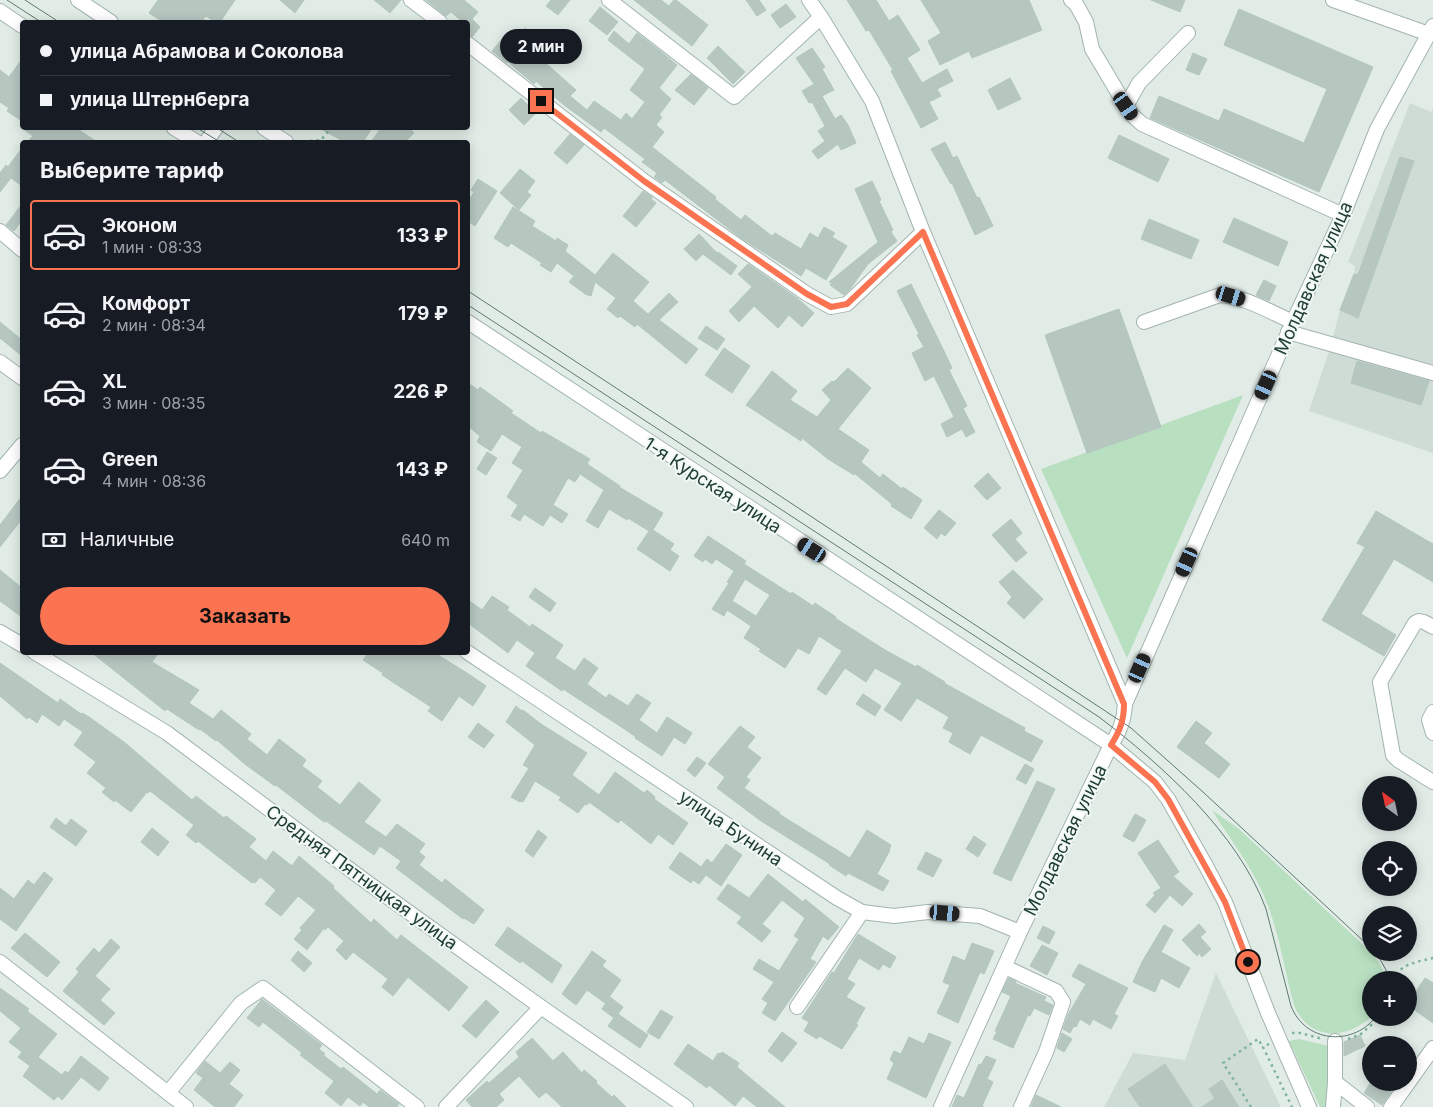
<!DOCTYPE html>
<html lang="ru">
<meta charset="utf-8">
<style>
:root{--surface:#171b24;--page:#242831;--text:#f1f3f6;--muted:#9ea1a6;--line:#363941;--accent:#fa7452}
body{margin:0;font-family:Inter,sans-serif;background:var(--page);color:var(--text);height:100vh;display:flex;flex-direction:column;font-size:19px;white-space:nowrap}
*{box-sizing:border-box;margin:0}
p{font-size:16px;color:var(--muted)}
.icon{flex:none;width:28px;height:28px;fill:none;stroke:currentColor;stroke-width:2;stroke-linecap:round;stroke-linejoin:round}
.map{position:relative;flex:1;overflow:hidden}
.side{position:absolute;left:20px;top:140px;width:450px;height:515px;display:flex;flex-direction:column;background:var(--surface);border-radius:5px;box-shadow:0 2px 12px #0003}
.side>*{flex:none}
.top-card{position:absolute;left:20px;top:20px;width:450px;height:110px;border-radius:5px;box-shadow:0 2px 12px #0003;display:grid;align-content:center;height:110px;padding:0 20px;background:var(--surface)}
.needle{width:32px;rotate:327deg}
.fabs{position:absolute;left:1362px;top:776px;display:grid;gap:10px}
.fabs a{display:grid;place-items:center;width:55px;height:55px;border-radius:50%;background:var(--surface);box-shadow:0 2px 12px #0003;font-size:25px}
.end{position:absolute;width:22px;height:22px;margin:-11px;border:6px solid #fa7452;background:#111;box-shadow:0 0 0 2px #111}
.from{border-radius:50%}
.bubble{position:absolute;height:35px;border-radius:18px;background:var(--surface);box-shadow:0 2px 12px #0003;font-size:16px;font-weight:700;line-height:35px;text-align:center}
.car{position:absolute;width:15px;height:30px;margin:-15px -8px;border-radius:6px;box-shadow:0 0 4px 1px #0007;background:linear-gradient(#222 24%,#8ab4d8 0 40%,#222 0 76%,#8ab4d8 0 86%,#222 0)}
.top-card b{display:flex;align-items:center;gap:18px;height:48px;font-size:19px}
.top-card b+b{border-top:1px solid var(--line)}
.top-card i{width:12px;height:12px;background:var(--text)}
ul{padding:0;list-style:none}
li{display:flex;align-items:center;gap:15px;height:70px;margin:0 10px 8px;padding:0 10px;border:2px solid transparent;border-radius:5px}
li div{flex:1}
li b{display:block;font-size:19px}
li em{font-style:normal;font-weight:700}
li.current{border-color:var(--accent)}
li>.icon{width:45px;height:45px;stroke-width:1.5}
h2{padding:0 20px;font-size:22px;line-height:60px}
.pay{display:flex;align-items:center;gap:12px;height:55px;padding:0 20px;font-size:19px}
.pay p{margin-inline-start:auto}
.primary-button{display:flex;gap:10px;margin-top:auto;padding:10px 20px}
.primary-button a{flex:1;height:58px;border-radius:30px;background:var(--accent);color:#111;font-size:20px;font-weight:700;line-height:58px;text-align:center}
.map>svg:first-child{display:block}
.built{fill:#cfdcd6}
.green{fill:#b9dfc1}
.building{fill:#b6c7c0;stroke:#b3c6be;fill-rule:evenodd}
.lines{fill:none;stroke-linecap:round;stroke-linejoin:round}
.minor-casing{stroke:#a3b4ae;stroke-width:16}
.path{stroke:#80b2a0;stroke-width:2.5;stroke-dasharray:2.5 4;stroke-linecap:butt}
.minor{stroke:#fff;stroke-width:14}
.tram{stroke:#5b7a70;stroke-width:1}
.route{stroke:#fa7452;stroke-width:6}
.labels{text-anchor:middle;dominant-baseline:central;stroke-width:4;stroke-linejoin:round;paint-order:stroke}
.street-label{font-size:18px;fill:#203e35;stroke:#f2f9f5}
</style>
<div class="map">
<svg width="1433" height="1107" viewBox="0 0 1433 1107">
<rect width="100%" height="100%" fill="#e1ece7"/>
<g class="built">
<path d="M1410,103l21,9 2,-4v345l-124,-42 22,-66 9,-35 14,-36 1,-8 -7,-4z"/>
<path d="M1216,973l65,134h-177l29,-54 52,7z"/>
</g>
<g class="green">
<path d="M1243,395l-116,263 -86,-189z"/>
<path d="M1212,810l27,19 134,125c6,8 11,16 12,26h-14v37c-26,24 -63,23 -77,-12 -10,-36 -15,-75 -30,-109 -13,-31 -35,-58 -52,-86z"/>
<path d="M1299,1039l30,7 -2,61h-7l-31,-66z"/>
</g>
<g class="building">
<path d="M158,0h77l-15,22h-5l-9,-6 -5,6h-38l-14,-9z"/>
<path d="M280,0h24l-9,13z"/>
<path d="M374,0h27l-11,13z"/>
<path d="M426,0h38l14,12 -6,7 8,8 -8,10 -4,-2v-13h-5l-12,-10 -5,4z"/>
<path d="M551,0h19l-12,15 -12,-9z"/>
<path d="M634,0h27l8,6 5,-6h2l32,25 -16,21z"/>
<path d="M746,0h13l7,10 -9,6z"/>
<path d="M847,0h29l13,21 9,-6 22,35 -13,8 15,25 25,-14 6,12 -16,8 4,7 -12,6 9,17 -17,9 -30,-57 2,-1 -24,-40 -3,1z"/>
<path d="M921,0h108l13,30 -70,28 -3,-7 -29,14 -12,-24 13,-8z"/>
<path d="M1151,0h34l-5,12z"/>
<path d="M786,4l10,13 -16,11 -9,-13z"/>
<path d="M600,7l18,15 -11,13 -18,-14z"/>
<path d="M1239,9l134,58 -54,125 -169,-74 9,-22 60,25 5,-12 80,34 23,-54 -103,-44z"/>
<path d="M525,28l16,15 -8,9 43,38 -6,6 17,14 7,-9 27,19 5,-7 6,6 13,-17 -15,-12 15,-21 -37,-29 6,-9 15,13 8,-11 22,17 18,15 -18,23 12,11 -12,16 3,2 -6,8 8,7 -12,15 64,50 -1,2 26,21 4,-5 27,21 3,-3 26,16 9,-16 8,5 6,-11 11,6 -3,4 15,9 -21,34 -20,-12 -5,8 -60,-38 -76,-58 -3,3 -8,-6 3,-4 -15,-11 3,-3 -41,-31 -3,4 -37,-27 -28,-24 -2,3 -26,-22 -1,1 -15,-12 11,-13 8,7z"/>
<path d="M718,46l27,26 -12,12 -26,-26z"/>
<path d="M812,48l13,19 -3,2 12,21 -12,6 13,23 6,-4 7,10 8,18 -15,7 -3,-6 -20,15 -6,-8 13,-10 -7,-10 7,-5 -13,-24 -3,1 -7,-12 12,-7 -18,-26z"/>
<path d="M1193,53l14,6 -8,16 -13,-5z"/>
<path d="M22,59v62l-15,-10 2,-3 -9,-6v-32l9,7z"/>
<path d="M691,74l17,14 -14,17 -19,-15z"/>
<path d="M1010,78l11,21 -23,11 -10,-20z"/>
<path d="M521,98l15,15 -12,12 -15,-15z"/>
<path d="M22,128h54l21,14h-70l6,-6z"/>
<path d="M319,128h53l-9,14h-18z"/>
<path d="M381,128h28l5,5 -9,9h-34z"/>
<path d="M570,134l14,11 -17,19 -13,-11z"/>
<path d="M1119,135l50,24 -11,23 -50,-24z"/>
<path d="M945,142l8,16 4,-2 20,42 2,-1 14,29 -18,9 -23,-52 -1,1 -20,-35z"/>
<path d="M22,148v38l-11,-8 -11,14v-19l6,-8 2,2z"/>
<path d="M1400,157l14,4 -56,157 -18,-8 14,-36 4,1z"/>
<path d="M520,169l15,12 -8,11 4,3 -12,15 -19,-17z"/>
<path d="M478,179l19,12 -22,35 -7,-5v-19l6,-10 -3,-2z"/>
<path d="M872,181l9,19 -2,1 14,29 -2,2 6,9 -29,23 -18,25 -6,6 -14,-10 2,-2 -3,-1 49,-40 -23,-53z"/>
<path d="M643,191l9,6 -1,2 5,4 -20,24 -13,-11z"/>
<path d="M22,204v16l-8,11 -8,-6z"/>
<path d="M513,207l22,14 -3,5 24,15 1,-3 11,7 -3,6 30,24 18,-22 36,29 -16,19 15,13 21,-21 9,9 -19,18 39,29 -12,15 -49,-40 -2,3 -15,-11 -2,2 -11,-9 9,-11 -21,-16 -4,14 -6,-2 -16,-12 5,-6 -17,-13 -6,9 -11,-7 2,-2 -31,-20 -3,4 -14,-9z"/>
<path d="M1234,218l54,24 -10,24 -55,-24z"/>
<path d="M1149,219l50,21 -8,19 -50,-20z"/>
<path d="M699,234l18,19 1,-1 19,14 -6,9 -28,-21 -7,7 -12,-12z"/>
<path d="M748,264l49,34 17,15 -12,14 -13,-12 -11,13 -24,-22 -15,16 -10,-11 23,-24 -14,-13z"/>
<path d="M1264,280l12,6 -7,15 -13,-6z"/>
<path d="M911,284l31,63 10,21 -3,2 18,36 -4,2 12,24 -9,5 -4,-8 -15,8 -6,-13 13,-7 -20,-41 -9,5 -13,-28 12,-6 -7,-12 2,-1 -22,-43z"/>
<path d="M1119,309l42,118 -74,26 -42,-118z"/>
<path d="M0,322l22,18v16l-22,-18z"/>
<path d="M706,326l19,13 -8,11 -19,-12z"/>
<path d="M724,348l26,18 -18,27 -27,-18z"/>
<path d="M1357,361l72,20 -8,24 -70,-22z"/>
<path d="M848,368l23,20 -33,41 31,21 -8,12 19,16 3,-4 19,15 1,-2 19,13 -11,19 -20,-13 1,-2 -38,-31v2l-26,-16 -26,-21 -1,3 -55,-36 26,-34 25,20 -7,9 27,17 14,-17 -9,-10 10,-9 2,1z"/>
<path d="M468,383l10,7 2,-3 33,24 -2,2 30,20 1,-2 48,28 -3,5 33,22 -1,1 44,26 -10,17 21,14 -4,6 9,6 -9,15 -33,-22 12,-18 -21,-13 -1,2 -18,-11 -11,19 -12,-7 18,-31 -24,-16 -5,8 -7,-4 -15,27 15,9 -6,9 -12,-8 -7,11 -19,-12 -4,7 -9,-5 7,-11 -11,-8 16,-27 -11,-7 10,-16 -20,-13 -11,17 -14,-9 3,-6 -12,-10z"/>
<path d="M487,452l10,6 -11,17 -9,-6z"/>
<path d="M988,473l13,15 -14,12 -13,-14z"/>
<path d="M22,496v23l-22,28v-22z"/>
<path d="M939,510l17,13 -11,13 -4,-3 -4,6 -13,-11z"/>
<path d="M1376,511l57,33v38l-39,-23 -33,55 35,21 -12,21 -62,-36 43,-73 -8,-4z"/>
<path d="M1011,519l11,14 -7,6 12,14 -11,9 -24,-27z"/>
<path d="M708,536l38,25 -2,3 47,30 1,-2 21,14 2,-3 21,14 -1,1 50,32 31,17 1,-2 28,17 -1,1 81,45 -1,3 19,10 -12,21 -50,-27 -11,19 -21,-12 4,-9 -10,-5 6,-11 -32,-19 -16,23 -17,-11 18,-27 -27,-15 -9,14 -21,-14 -19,27 -9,-6 25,-38 -23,-15 -10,18 -11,-6 -13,20 -26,-17 2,-2 -17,-11 7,-12 -24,-16 -3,6 -12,-7 17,-26 -2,-1 7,-11 -18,-12 -4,5 -7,-5 -2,3 -9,-6zM745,579l25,16 -14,21 -24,-15z"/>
<path d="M0,570l22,18v29l-22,-16z"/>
<path d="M1013,570l30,29 -19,20 -17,-16 5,-6 -13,-15z"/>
<path d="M535,588l21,15 -6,9 -21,-15z"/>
<path d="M492,596l17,11 -2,3 23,17 2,-3 31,21 -8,13 20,13 9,-13 14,10 -11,16 19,14 3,-4 19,12 9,-12 14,9 -12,17 18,13 10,-16 25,16 -7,11 -11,-7 -12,19 -27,-18 1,-1 -10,-7 -63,-41 -1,2 -36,-25 9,-13 -18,-13 -9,13 -40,-30v-23l14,10z"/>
<path d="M91,652h68l-7,10 47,28 -10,13 24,16 8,-9 30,24 -4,5 20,16 12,-16 27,21 -4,6 20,15 -5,6 23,18 19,-23 22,18 -17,22 22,15 11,-13 28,20 -6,8 6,5 -6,8 23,18 3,-4 39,31 -10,14 -10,-6 -1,1 -67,-51 5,-7 -21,-15 -6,9 -48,-34 -2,1 -48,-37 -1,1 -29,-21 -29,-25 -1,1 -16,-12 -1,1 -32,-21 -2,2z"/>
<path d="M369,652h64l34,21 19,13 -13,20 -14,-10 -17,25 -14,-10 3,-4 -49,-32 1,-2 -20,-13z"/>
<path d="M0,663l58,40 2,-4 21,15 1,-1 7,4 35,25 68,58 4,-4 28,22 2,-2 30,23 -7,8 17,14 7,-10 19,15 7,-10 35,30 -1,2 38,35 3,-4 23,21 4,-5 67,52 -19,24 -41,-34 -15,19 -11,-9 6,-8 -35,-27 -7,8 -10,-10 8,-9 -16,-14 -3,3 -1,-2 -17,22 -13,-11 8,-9 -2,-2 16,-18 -18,-14 -17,20 -16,-12 11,-14 -16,-13 -5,6 -2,-1 -1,1 -54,-42 -2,2 -10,-8 8,-10 -44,-34 -2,2 -1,-1 -16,20 -16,-12 -1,2 -12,-10 4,-4 -19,-15 9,-11 -22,-17 9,-13 -19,-13 -5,7 -17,-12 -5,9 -8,-6 -2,2 -27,-23z"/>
<path d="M863,694l18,12 -6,10 -19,-12z"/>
<path d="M516,706l6,5 1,-1 18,14 46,29 -15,22 27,20 16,-23 29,21 3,-3 8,7 -1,2 34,24 -15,22 -15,-11 -7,10 -30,-24 -3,3 -29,-21 -2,3 -2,-1 -7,9 -19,-13 2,-3 -26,-16 -12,21 -2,-1 -1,1 -9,-5 18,-29 -6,-3 12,-20 -29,-23z"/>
<path d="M1196,721l16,12 -8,10 26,21 -11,14 -42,-31z"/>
<path d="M478,723l16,12 -10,13 -16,-11z"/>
<path d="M740,726l15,11 -8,10 14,11 -15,19 4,3 -6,8 36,25 -1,1 71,44 17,-28 24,15 -2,5h1l-13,24 12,7 -6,10 -35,-18 -2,3 -17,-11 1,-1 -69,-43 -44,-33 8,-11 -17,-13z"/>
<path d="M697,757l9,6 -11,14 -8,-7z"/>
<path d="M1025,764l9,5 -8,15 -10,-5z"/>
<path d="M1037,781l18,8 -44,92 -18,-8z"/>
<path d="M1135,814l11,6 -12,22 -11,-6z"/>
<path d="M56,818l10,8 5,-7 16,12 -11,15 -26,-19z"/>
<path d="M152,828l17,14 -11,14 -17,-14z"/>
<path d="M538,830l9,7 -14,20 -8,-6z"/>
<path d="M974,836l12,8 -8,13 -12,-8z"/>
<path d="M1158,840l21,32 -6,4 20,18 -11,12 -12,-11 -15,18 -9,-8 9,-10 -2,-2 8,-5 -23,-35z"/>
<path d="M726,844l16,11 -21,31 -15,-11 -7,9 -6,-4 -2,3 -22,-15 11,-16 21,15 6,-8 5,4z"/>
<path d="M926,852l16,8 -9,17 -16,-8z"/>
<path d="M44,872l9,7 -37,52 -16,-12v-31l14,11 14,-19 6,5z"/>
<path d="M768,874l35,28 2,-3 34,28 -11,13 -5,-4 -13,23 6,3 -41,59 -13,-8 6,-10 -6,-4 12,-17 -21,-13 6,-10 20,12 20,-32 -5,-3 11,-18 -23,-18 -20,24 9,7 -9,11 -25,-19 5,-6 -25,-18 11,-15 21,14z"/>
<path d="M1199,924l7,8 -6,5 11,12 -9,8 -3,-4 -2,3 -15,-16z"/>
<path d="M1164,925l9,5 -12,22 29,16 -11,20 -18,-10 -6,14 -22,-10 9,-20z"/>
<path d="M1043,926l12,6 -6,12 -12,-6z"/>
<path d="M508,927l54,38 -10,18 -30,-22 -2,2 -25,-18z"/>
<path d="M25,933l35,29 -13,15 -36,-29z"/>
<path d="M858,934l38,23 -6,11 -7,-4 -4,6 -20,-12 -12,21 8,5 -9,13 19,11 -9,16 2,1 -16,24 -23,-13 -2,3 -13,-8 5,-9 -7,-4 30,-46 2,1z"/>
<path d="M111,939l9,8 -25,29 15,13 -10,11 15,13 -11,12 -41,-34 16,-19 -3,-3 18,-21 5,5z"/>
<path d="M972,943l22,8 -10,23 -4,-2 -22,51 -21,-10 13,-28 -7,-3 10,-26 12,5z"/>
<path d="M1042,945l16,8 -11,22 -17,-9z"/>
<path d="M298,951l14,12 -8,9 -13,-12z"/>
<path d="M592,951l14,10 -4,5 19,14 -16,23 -18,-13 -11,15 -14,-11z"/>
<path d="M1079,964l49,24 -14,26 4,2 -7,13 -18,-10 -3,6 -10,-6 -4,8 -2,-1 -4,7 -7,-4 6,-16 17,-29 -14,-8z"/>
<path d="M1009,978l7,4 -1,1 31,14 -2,4 9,4 -4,10 -15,-7 -4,8 -2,-1 -15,33 -20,-9 4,-7 -2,-1 16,-35 -9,-4z"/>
<path d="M1425,978l8,5v40l-24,-17v-4z"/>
<path d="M0,988l29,21 -2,2 30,23 -19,23 24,18 3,-4 3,2 13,-17 28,22 -10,13 -18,-14 -19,23 -4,-4 -4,4 -31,-24 7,-10 -12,-9 4,-5 -13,-10 12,-14 -21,-17z"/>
<path d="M610,997l13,10 -5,7 30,21 -8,13 -32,-22 6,-8 -12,-9z"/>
<path d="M262,999l60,46 -3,4 6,5 -2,1 18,14 2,-2 34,27 3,-4 19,14 -2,3h-28l-6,-5 -3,4 -12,-9 -7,9 -16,-13 9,-12 -34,-26 2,-2 -39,-31 -4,5 -12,-9z"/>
<path d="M486,1000l13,12 -23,26 -14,-12z"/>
<path d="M661,1010l12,7 -14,22 -12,-7z"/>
<path d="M782,1032l15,11 -15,19 -14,-11z"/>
<path d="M929,1033l22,9 -25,56 -39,-19 7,-16 -4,-3 4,-9 7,3 8,-17 15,7z"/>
<path d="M1062,1033l10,6 -8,13 -7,-4z"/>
<path d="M1360,1035l5,11 -21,10v-14z"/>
<path d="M532,1038l21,23 10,-9 19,21 2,-3 13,11 -1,2 16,14 2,-2 12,12h-64l-16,-15 -7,6 -20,-22 -20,18 5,6 -8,7h-24l-6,-7 21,-19 2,2 30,-26 -3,-5z"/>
<path d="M688,1044l25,17 5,-8 2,1 2,-2 17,11 -2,4 48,40h-28l-14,-11 -8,10 -26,-21 -2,3 -33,-24z"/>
<path d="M986,1056l10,4 -9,19 6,3 -11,24 2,1h-32l5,-12 7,3 15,-34 2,1z"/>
<path d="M205,1061l15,12 10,-11 10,8 -11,14 14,11 -9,12h-19l-21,-17 9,-12 -7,-5z"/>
<path d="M1165,1064l28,43h-53l-12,-18z"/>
<path d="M1222,1080l17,27h-37l13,-9 -6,-9z"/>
<path d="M1371,1082h11l10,8 -10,15 -18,-12z"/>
<path d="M1036,1095l25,12h-30z"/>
</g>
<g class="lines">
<defs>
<g id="minor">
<path d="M78,0l33,22"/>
<path d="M411,0l29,22"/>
<path d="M609,0l125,97 87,-80"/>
<path d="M809,0l12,17 51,84 51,131 202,472"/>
<path d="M1071,0l5,4 10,18 6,27 34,57"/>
<path d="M1333,0l96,34"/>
<path d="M0,11l22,15"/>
<path d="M1188,33l-49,50 -13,23 7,10 9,8 201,91"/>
<path d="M468,44l176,137 163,113 24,13 16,-3 76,-72"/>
<path d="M174,128l23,14"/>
<path d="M264,128l22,14"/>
<path d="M206,142l10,-14"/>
<path d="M0,231l22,19"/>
<path d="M468,322l643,423 44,37 13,17 38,67 19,36 43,111 41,94"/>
<path d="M1144,322l76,-27c26,2 50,17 73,27"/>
<path d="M1288,332l145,41"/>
<path d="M0,362l22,16"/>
<path d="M0,471l22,-26"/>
<path d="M1433,627l-9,-5 -5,-1 -4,2 -35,59 13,73 5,5 35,22"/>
<path d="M0,632l22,13"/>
<path d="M34,652l133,81 197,147 177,127 145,100"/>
<path d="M467,652l370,246 25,14 32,4 34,-4 52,4 40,16"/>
<path d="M1433,712l-4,8 4,13"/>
<path d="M0,962l186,145"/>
<path d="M1005,967l51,24 7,11 -17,50 -25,55"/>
<path d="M797,1007l65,-95"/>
<path d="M1335,1082v-41"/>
<path d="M168,1093l73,-90 22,-15 154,119"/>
<path d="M446,1107l95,-100"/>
<path d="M941,1107l79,-175 91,-187c9,-14 13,-25 14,-41l168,-382 50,-107 34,-86 56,-103"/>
<path d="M1333,1107l2,-25 32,25"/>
<path d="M1391,1107l42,-59"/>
</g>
</defs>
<use href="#minor" class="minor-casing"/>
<g class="path">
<path d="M297,142l24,-2 10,-12"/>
<path d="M1393,980c8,-17 24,-18 40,-22"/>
<path d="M1292,1033h8l23,6"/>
<path d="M1348,1039l13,-5 18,-16"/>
<path d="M1269,1044l-6,3 29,60"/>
<path d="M1251,1107l-28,-44 35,-24 5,8"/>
</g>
<use href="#minor" class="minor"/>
<g class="tram">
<path d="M7,0l34,22"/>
<path d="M25,0l34,22"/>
<path d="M197,128l23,14"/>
<path d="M217,128l22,14"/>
<path d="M468,291l226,148 437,289 72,64 168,156"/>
<path d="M468,305l631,412c63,48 139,116 167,192l25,97c14,36 60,41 84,12"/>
<path d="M1376,952l10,18 2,10"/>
</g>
</g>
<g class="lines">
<path class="route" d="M541,101l103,80 163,113 24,13 16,-3 76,-72 201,472c0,16 -4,27 -13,41l44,37 13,17 57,103 23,60"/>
</g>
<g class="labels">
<g class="street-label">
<text transform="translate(1313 278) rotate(-66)">Молдавская улица</text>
<text transform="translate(713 485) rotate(33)">1-я Курская улица</text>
<text transform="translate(731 828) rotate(34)">улица Бунина</text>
<text transform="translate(1065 840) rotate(-64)">Молдавская улица</text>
<text transform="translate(362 877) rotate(36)">Средняя Пятницкая улица</text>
</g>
</g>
</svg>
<div class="fabs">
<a><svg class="needle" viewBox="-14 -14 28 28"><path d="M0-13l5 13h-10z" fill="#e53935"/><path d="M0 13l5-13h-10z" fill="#9ea1a6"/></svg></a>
<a><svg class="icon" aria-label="locate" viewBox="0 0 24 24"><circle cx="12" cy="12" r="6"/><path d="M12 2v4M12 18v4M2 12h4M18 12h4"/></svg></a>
<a><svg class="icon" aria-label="layers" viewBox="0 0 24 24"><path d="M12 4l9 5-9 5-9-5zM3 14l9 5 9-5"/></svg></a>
<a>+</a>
<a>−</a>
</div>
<i class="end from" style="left:1248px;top:962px"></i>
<i class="end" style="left:541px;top:101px"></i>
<div class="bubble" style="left:500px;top:29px;width:82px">2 мин</div>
<i class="car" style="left:1126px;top:106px;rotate:145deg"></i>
<i class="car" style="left:1231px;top:296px;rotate:107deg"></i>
<i class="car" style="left:1266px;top:385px;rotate:204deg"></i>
<i class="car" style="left:812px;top:550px;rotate:303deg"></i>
<i class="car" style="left:1187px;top:562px;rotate:204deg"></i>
<i class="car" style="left:1140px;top:668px;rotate:24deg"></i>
<i class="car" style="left:945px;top:913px;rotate:95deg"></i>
<div class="top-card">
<b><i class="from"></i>улица Абрамова и Соколова</b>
<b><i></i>улица Штернберга</b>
</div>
<section class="side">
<h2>Выберите тариф</h2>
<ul>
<li class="current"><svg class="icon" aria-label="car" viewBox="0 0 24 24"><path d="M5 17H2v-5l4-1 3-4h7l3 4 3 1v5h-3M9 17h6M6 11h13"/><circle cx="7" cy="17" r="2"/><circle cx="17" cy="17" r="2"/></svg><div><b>Эконом</b><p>1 мин · 08:33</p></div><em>133 ₽</em></li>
<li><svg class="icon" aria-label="car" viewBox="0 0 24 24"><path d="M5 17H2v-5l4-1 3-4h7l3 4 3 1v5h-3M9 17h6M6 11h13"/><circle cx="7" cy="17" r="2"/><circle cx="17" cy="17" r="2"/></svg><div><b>Комфорт</b><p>2 мин · 08:34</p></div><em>179 ₽</em></li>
<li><svg class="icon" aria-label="car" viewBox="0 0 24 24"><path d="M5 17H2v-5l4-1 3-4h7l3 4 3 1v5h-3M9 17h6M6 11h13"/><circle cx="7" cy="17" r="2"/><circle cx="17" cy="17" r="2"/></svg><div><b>XL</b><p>3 мин · 08:35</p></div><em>226 ₽</em></li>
<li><svg class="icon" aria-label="car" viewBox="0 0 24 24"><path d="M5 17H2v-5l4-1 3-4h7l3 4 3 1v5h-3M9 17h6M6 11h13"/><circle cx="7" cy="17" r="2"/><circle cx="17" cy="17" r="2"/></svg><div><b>Green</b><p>4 мин · 08:36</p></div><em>143 ₽</em></li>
</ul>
<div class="pay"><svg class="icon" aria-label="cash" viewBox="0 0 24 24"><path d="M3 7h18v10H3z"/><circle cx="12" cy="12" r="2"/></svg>Наличные<p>640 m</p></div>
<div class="primary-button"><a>Заказать</a></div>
</section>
</div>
